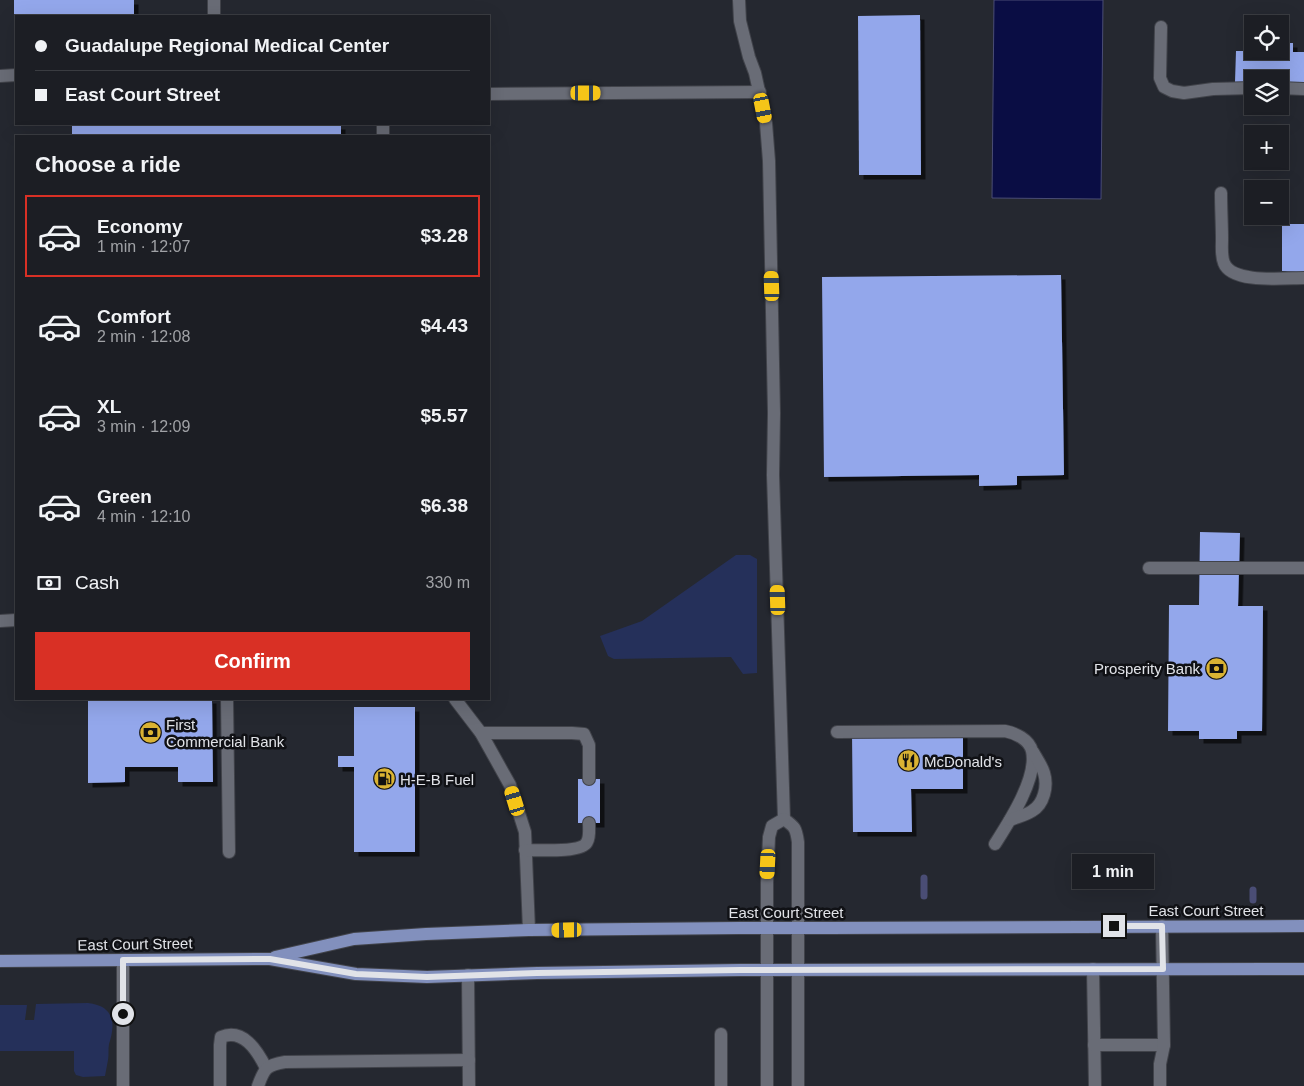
<!DOCTYPE html>
<meta charset="utf-8">
<style>
:root{--surface:#1c1e24;--page:#292b31;--text:#f1f3f6;--muted:#a0a2a6;--line:#3a3c41;--accent:#d93025}
body{margin:0;font-family:Helvetica,sans-serif;background:var(--page);color:var(--text);height:100vh;display:flex;flex-direction:column;font-size:19px;white-space:nowrap}
*{box-sizing:border-box;margin:0}
p{font-size:16px;color:var(--muted)}
.icon{flex:none;width:28px;height:28px;fill:none;stroke:currentColor;stroke-width:2;stroke-linecap:round;stroke-linejoin:round}
.map{position:relative;flex:1;overflow:hidden}
.panel{position:absolute;left:15px;top:135px;width:475px;height:565px;display:flex;flex-direction:column;background:var(--surface);border-radius:0px;box-shadow:0 5px 20px #0002,0 0 0 1px var(--line)}
.panel>*{flex:none}
.hud{position:absolute;left:15px;top:15px;width:475px;height:110px;border-radius:0px;box-shadow:0 5px 20px #0002,0 0 0 1px var(--line);display:grid;align-content:center;height:110px;padding:0 20px;background:var(--surface)}
.fabs{position:absolute;left:1244px;top:15px;display:grid;gap:10px}
.fabs a{display:grid;place-items:center;width:45px;height:45px;border-radius:0px;background:var(--surface);box-shadow:0 5px 20px #0002,0 0 0 1px var(--line);font-size:25px}
.end{position:absolute;width:22px;height:22px;margin:-11px;border:6px solid #e1e3e8;background:#111;box-shadow:0 0 0 2px #111}
.from{border-radius:50%}
.bubble{position:absolute;height:35px;border-radius:0px;background:var(--surface);box-shadow:0 5px 20px #0002,0 0 0 1px var(--line);font-size:16px;font-weight:700;line-height:35px;text-align:center}
.car{position:absolute;width:15px;height:30px;margin:-15px -8px;border-radius:6px;box-shadow:0 0 4px 1px #0007;background:linear-gradient(#f5c518 24%,#345 0 40%,#f5c518 0 76%,#345 0 86%,#f5c518 0)}
.hud b{display:flex;align-items:center;gap:18px;height:48px;font-size:19px}
.hud b+b{border-top:1px solid var(--line)}
.hud i{width:12px;height:12px;background:var(--text)}
ul{padding:0;list-style:none}
li{display:flex;align-items:center;gap:15px;height:82px;margin:0 10px 8px;padding:0 10px;border:2px solid transparent;border-radius:0px}
li div{flex:1}
li b{display:block;font-size:19px}
li em{font-style:normal;font-weight:700}
li.selected{border-color:var(--accent)}
li>.icon{width:45px;height:45px;stroke-width:1.5}
h2{padding:0 20px;font-size:22px;line-height:60px}
.pay{display:flex;align-items:center;gap:12px;height:55px;padding:0 20px;font-size:19px}
.pay p{margin-inline-start:auto}
.button{display:flex;gap:10px;margin-top:auto;padding:10px 20px}
.button a{flex:1;height:58px;border-radius:0px;background:var(--accent);color:#fff;font-size:20px;font-weight:700;line-height:58px;text-align:center}
.map>svg:first-child{display:block}
.green{fill:#25305a}
.water{fill:#0a0d44;stroke:#4a4d75}
.lines{fill:none;stroke-linecap:round;stroke-linejoin:round}
.stream{stroke:#4a4d75;stroke-width:7}
.building{fill:#93a7eb;filter:url(#shadow)}
.service-casing{stroke:#41434a;stroke-width:14}
.primary-casing{stroke:#41434a;stroke-width:14}
.service{stroke:#696c76;stroke-width:12}
.primary{stroke:#8290bd;stroke-width:12}
.route{stroke:#e1e3e8;stroke-width:6}
.labels{text-anchor:middle;dominant-baseline:central;stroke-width:5;stroke-linejoin:round;paint-order:stroke}
.poi-label{font-size:15px;fill:#e1e3e8;stroke:#101115;text-anchor:start}
.street-label{font-size:15px;fill:#e1e3e8;stroke:#101115}
</style>
<div class="map">
<svg width="1304" height="1086" viewBox="0 0 1304 1086">
<defs>
<filter id="shadow"><feDropShadow dx="4.5" dy="4.5" stdDeviation="0" flood-color="#0009"/></filter>
</defs>
<rect width="100%" height="100%" fill="#252830"/>
<g class="green">
<path d="M736,555h14l7,4v114l-14,1 -12,-17 -117,2 -6,-3 -8,-20 42,-15z"/>
<path d="M88,1003c26,3 28,20 21,41 -1,5 0,11 -1,16 -1,5 -2,11 -3,16l-22,1 -7,-2 -2,-4v-20h-74v-46h27l-2,15h9l2,-16z"/>
</g>
<path class="water" d="M994,0h109l-2,199 -109,-1z"/>
<g class="lines">
<g class="stream">
<path d="M924,878v18"/>
<path d="M1253,890v10"/>
</g>
</g>
<g class="building">
<path d="M14,0h120v16h-118v13h-2z"/>
<path d="M920,15l1,160h-62l-1,-159z"/>
<path d="M1280,43h13v9h11v31h-24v-4h-28v4l-17,-1 1,-31h44z"/>
<path d="M151,124l190,1v11h-269v-11h79z"/>
<path d="M1282,224h22v48l-22,-1z"/>
<path d="M1061,275l3,200 -47,1v9l-38,1v-11l-155,2 -2,-200z"/>
<path d="M1200,532l40,1 -2,73h25l-1,125h-25v8h-38v-8h-31l1,-126h30z"/>
<path d="M88,699h124l1,83h-35v-15h-53v15l-37,1z"/>
<path d="M354,707h61v145h-61v-85h-16v-11h16z"/>
<path d="M852,732h111v57h-52l1,43h-59z"/>
<rect x="578" y="779" width="22" height="44"/>
</g>
<g class="lines">
<defs>
<g id="service">
<path d="M739,0l1,21 9,36 6,16 11,50 3,38 5,252 -1,62 11,344"/>
<path d="M214,16v-16"/>
<path d="M1161,27l-1,51 4,9 8,4 12,2 29,-4 39,-1"/>
<path d="M0,76l16,-1"/>
<path d="M1280,88l24,1"/>
<path d="M489,94l271,-2"/>
<path d="M383,136v-12"/>
<path d="M1221,193c0,16 1,31 1,47 0,7 -1,16 2,23 8,21 61,15 80,15"/>
<path d="M1149,568h155"/>
<path d="M0,621l16,-1"/>
<path d="M227,699l2,153"/>
<path d="M455,699l26,34 29,52 15,47 4,98"/>
<path d="M837,732l168,-1c10,2 24,8 27,20 6,27 -23,71 -37,93"/>
<path d="M481,733h91l12,1 5,11v34"/>
<path d="M784,819c11,8 12,9 14,23v244"/>
<path d="M1010,820c7,-3 16,-5 22,-9 12,-7 16,-25 12,-38 -2,-7 -7,-14 -11,-21"/>
<path d="M525,850c13,0 57,3 62,-8 3,-5 2,-13 2,-19"/>
<path d="M123,960v126"/>
<path d="M1093,969l2,117"/>
<path d="M468,975l1,111"/>
<path d="M721,1034v52"/>
<path d="M1094,1045h70"/>
<path d="M220,1086v-41l1,-8c22,-9 36,13 45,31"/>
<path d="M258,1086c6,-17 8,-21 27,-24l184,-2"/>
<path d="M767,1086v-203l2,-46 3,-11 12,-7"/>
<path d="M1160,1086v-22l4,-19 -2,-119"/>
</g>
<g id="primary">
<path d="M275,957l79,-18 72,-5 103,-4 210,-2h90l475,-2"/>
<path d="M0,961l270,-2 86,15 71,3 110,-4 203,-3 564,-1"/>
</g>
</defs>
<use href="#service" class="service-casing"/>
<use href="#primary" class="primary-casing"/>
<use href="#service" class="service"/>
<use href="#primary" class="primary"/>
</g>
<g class="lines">
<path class="route" d="M123,1014v-54l147,-1 86,15 71,3 110,-4 203,-3 423,-1 -1,-43h-48"/>
</g>
<defs>
<symbol id="bank-disc" viewBox="-11 -11 22 22"><circle r="9.5" fill="#dab333" stroke="#101115"/><path d="M-6-4H6V4H-6ZM0-2.3a2.3 2.3 0 1 0 0 4.6a2.3 2.3 0 1 0 0-4.6Z" fill="#111"/></symbol>
<symbol id="restaurant-disc" viewBox="-11 -11 22 22"><circle r="9.5" fill="#dab333" stroke="#101115"/><path d="M-5-6h1v4h1v-4h1v4h1v-4h1v5L-1.5 .5V6h-2V.5L-5-1ZM5-6V6H3V1.5H1.5Q1.5-4 5-6Z" fill="#111"/></symbol>
<symbol id="fuel-disc" viewBox="-11 -11 22 22"><circle r="9.5" fill="#dab333" stroke="#101115"/><path d="M-5.5-6h7V0h2V4h1.3V-2.5L3-4.5l.8-.8L6-3V5H2.5V1h-1V6h-7ZM-4.2-4.7v3.2H.2V-4.7Z" fill="#111"/></symbol>
</defs>
<g fill-rule="evenodd">
<use href="#bank-disc" x="1204" y="656" width="25" height="25"/>
<use href="#bank-disc" x="138" y="720" width="25" height="25"/>
<use href="#restaurant-disc" x="896" y="748" width="25" height="25"/>
<use href="#fuel-disc" x="372" y="766" width="25" height="25"/>
</g>
<g class="labels">
<g class="poi-label">
<text x="1200" y="668" text-anchor="end">Prosperity Bank</text>
<text x="166" y="724">First<tspan x="166" dy="17">Commercial Bank</tspan></text>
<text x="924" y="761">McDonald's</text>
<text x="400" y="779">H-E-B Fuel</text>
</g>
<g class="street-label">
<text x="1206" y="910">East Court Street</text>
<text x="786" y="912">East Court Street</text>
<text transform="translate(135 944) rotate(-1)">East Court Street</text>
</g>
</g>
</svg>
<div class="fabs">
<a><svg class="icon" aria-label="locate" viewBox="0 0 24 24"><circle cx="12" cy="12" r="6"/><path d="M12 2v4M12 18v4M2 12h4M18 12h4"/></svg></a>
<a><svg class="icon" aria-label="layers" viewBox="0 0 24 24"><path d="M12 4l9 5-9 5-9-5zM3 14l9 5 9-5"/></svg></a>
<a>+</a>
<a>−</a>
</div>
<i class="end from" style="left:123px;top:1014px"></i>
<i class="end" style="left:1114px;top:926px"></i>
<div class="bubble" style="left:1072px;top:854px;width:82px">1 min</div>
<i class="car" style="left:586px;top:93px;rotate:90deg"></i>
<i class="car" style="left:763px;top:108px;rotate:169deg"></i>
<i class="car" style="left:772px;top:286px;rotate:358deg"></i>
<i class="car" style="left:778px;top:600px;rotate:358deg"></i>
<i class="car" style="left:515px;top:801px;rotate:343deg"></i>
<i class="car" style="left:768px;top:864px;rotate:183deg"></i>
<i class="car" style="left:567px;top:930px;rotate:269deg"></i>
<div class="hud">
<b><i class="from"></i>Guadalupe Regional Medical Center</b>
<b><i></i>East Court Street</b>
</div>
<section class="panel">
<h2>Choose a ride</h2>
<ul>
<li class="selected"><svg class="icon" aria-label="car" viewBox="0 0 24 24"><path d="M5 17H2v-5l4-1 3-4h7l3 4 3 1v5h-3M9 17h6M6 11h13"/><circle cx="7" cy="17" r="2"/><circle cx="17" cy="17" r="2"/></svg><div><b>Economy</b><p>1 min · 12:07</p></div><em>$3.28</em></li>
<li><svg class="icon" aria-label="car" viewBox="0 0 24 24"><path d="M5 17H2v-5l4-1 3-4h7l3 4 3 1v5h-3M9 17h6M6 11h13"/><circle cx="7" cy="17" r="2"/><circle cx="17" cy="17" r="2"/></svg><div><b>Comfort</b><p>2 min · 12:08</p></div><em>$4.43</em></li>
<li><svg class="icon" aria-label="car" viewBox="0 0 24 24"><path d="M5 17H2v-5l4-1 3-4h7l3 4 3 1v5h-3M9 17h6M6 11h13"/><circle cx="7" cy="17" r="2"/><circle cx="17" cy="17" r="2"/></svg><div><b>XL</b><p>3 min · 12:09</p></div><em>$5.57</em></li>
<li><svg class="icon" aria-label="car" viewBox="0 0 24 24"><path d="M5 17H2v-5l4-1 3-4h7l3 4 3 1v5h-3M9 17h6M6 11h13"/><circle cx="7" cy="17" r="2"/><circle cx="17" cy="17" r="2"/></svg><div><b>Green</b><p>4 min · 12:10</p></div><em>$6.38</em></li>
</ul>
<div class="pay"><svg class="icon" aria-label="cash" viewBox="0 0 24 24"><path d="M3 7h18v10H3z"/><circle cx="12" cy="12" r="2"/></svg>Cash<p>330 m</p></div>
<div class="button"><a>Confirm</a></div>
</section>
</div>
